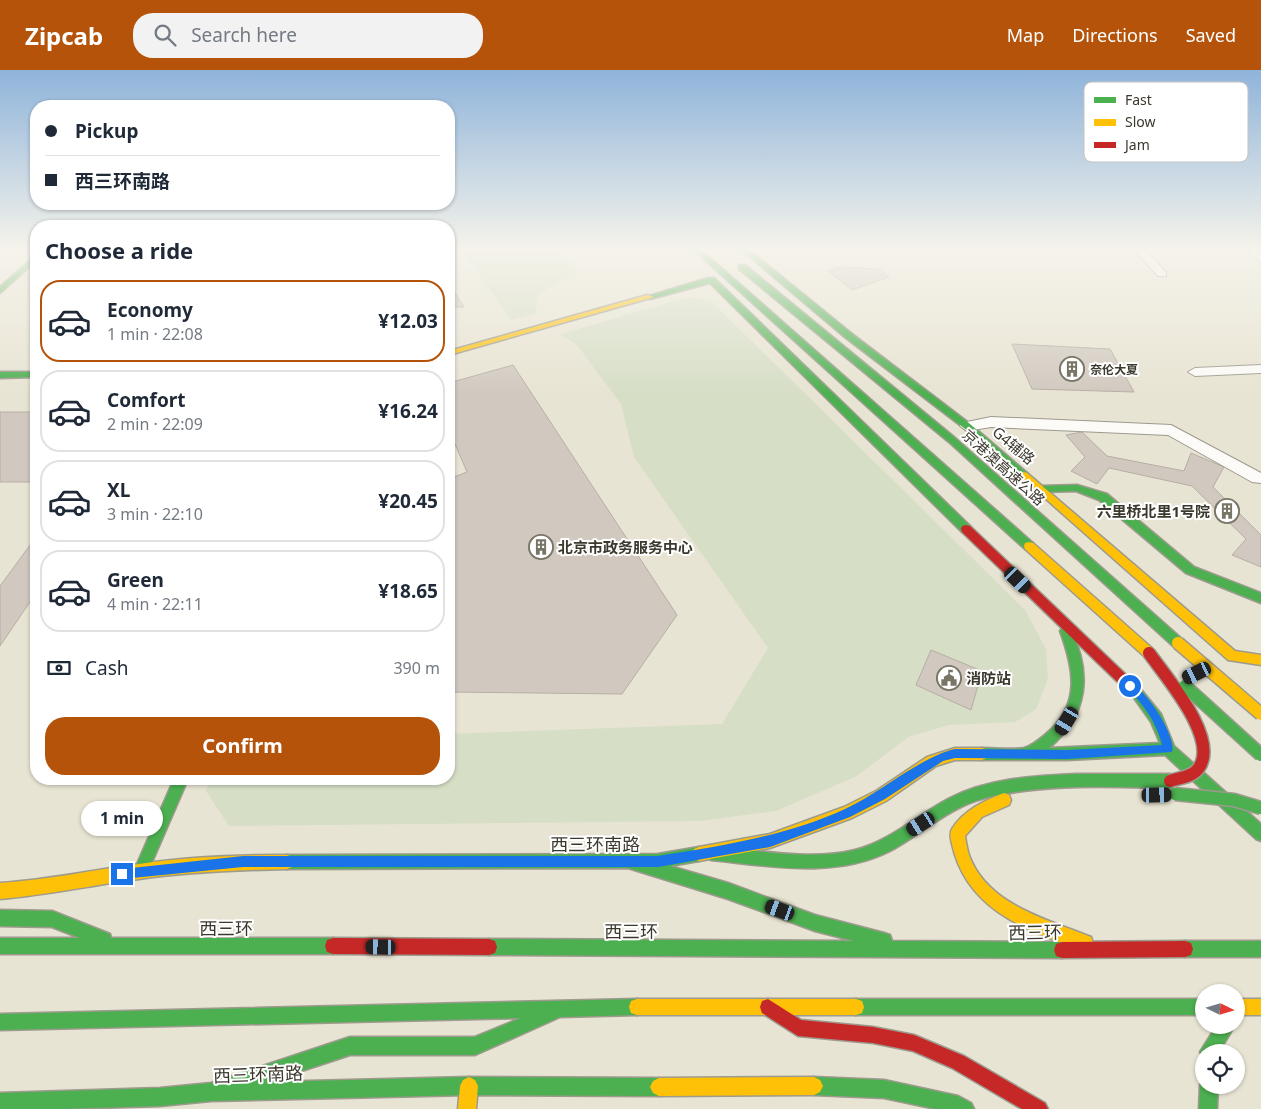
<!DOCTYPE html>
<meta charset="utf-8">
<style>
:root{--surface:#fff;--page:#f2f2f3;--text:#1f2937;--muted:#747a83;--line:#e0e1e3;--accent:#b45309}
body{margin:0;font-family:"Noto Sans","Noto Sans SC",sans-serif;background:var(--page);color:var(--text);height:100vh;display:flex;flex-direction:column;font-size:19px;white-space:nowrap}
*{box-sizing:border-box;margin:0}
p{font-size:16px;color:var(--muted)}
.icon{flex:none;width:28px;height:28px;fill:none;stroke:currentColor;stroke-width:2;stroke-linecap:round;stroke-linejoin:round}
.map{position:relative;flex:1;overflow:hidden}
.details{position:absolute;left:30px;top:150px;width:425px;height:565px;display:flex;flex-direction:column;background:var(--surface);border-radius:20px;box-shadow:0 1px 4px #0004}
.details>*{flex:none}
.guide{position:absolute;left:30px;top:30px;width:425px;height:110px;border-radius:20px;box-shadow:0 1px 4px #0004;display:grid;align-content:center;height:110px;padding:0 15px;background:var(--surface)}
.needle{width:32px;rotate:95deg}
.tools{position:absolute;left:1195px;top:914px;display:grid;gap:10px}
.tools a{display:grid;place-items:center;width:50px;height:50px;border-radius:50%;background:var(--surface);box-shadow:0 1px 4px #0004;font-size:25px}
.end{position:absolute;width:22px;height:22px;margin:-11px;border:6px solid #1a73e8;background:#fff;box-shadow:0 0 0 2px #fff}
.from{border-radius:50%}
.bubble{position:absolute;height:35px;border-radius:18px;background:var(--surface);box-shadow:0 1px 4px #0004;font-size:16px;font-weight:700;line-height:35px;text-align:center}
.car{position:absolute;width:15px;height:30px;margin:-15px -8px;border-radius:6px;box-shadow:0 0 4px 1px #0007;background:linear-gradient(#222 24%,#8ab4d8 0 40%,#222 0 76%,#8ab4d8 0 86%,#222 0)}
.guide b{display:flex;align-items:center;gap:18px;height:48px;font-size:19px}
.guide b+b{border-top:1px solid var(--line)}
.guide i{width:12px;height:12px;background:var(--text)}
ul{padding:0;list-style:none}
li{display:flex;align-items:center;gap:15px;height:82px;margin:0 10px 8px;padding:0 5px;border:2px solid var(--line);border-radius:20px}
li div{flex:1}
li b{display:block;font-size:19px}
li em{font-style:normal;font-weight:700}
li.selected{border-color:var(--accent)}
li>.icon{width:45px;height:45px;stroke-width:1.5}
h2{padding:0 15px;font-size:22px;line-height:60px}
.pay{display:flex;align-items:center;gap:12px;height:55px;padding:0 15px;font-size:19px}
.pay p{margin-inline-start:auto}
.cta{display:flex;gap:10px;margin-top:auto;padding:10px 15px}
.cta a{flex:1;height:58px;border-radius:20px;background:var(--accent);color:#fff;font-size:20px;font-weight:700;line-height:58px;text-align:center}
header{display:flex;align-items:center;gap:30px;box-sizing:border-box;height:70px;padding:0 25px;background:var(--accent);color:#fff}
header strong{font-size:24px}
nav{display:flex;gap:28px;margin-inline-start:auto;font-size:18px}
.search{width:350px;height:45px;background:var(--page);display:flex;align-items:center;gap:12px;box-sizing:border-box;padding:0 18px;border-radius:20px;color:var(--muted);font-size:19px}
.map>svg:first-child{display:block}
.green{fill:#d6dec6}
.building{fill:#d1c9c0;stroke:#b6aea5}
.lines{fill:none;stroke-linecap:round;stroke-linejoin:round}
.street-casing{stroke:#9d9a8e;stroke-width:2}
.fast-casing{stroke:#9d9a8e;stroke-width:3}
.slow-casing{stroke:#9d9a8e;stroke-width:3}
.jam-casing{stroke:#9d9a8e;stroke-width:3}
.street{fill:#fcfbf8;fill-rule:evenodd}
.fast{fill:#4caf50;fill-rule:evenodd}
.slow{fill:#ffc107;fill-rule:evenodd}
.jam{fill:#c62828;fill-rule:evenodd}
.fast-bridge-casing{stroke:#9d9a8e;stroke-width:15;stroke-linecap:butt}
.slow-bridge-casing{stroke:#9d9a8e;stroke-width:15;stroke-linecap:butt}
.jam-bridge-casing{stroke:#9d9a8e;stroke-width:15;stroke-linecap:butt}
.fast-bridge{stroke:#4caf50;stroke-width:12}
.slow-bridge{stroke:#ffc107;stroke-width:12}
.jam-bridge{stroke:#c62828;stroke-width:12}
.route{fill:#1a73e8}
.labels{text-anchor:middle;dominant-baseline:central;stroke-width:4;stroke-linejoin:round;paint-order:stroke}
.far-poi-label{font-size:12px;font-weight:bold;fill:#3b382c;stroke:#fff;text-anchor:start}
.street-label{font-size:15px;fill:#3b382c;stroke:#fff}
.poi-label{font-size:15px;font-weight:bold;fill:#3b382c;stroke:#fff;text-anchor:start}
.near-street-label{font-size:18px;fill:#3b382c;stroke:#fff}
.key{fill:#fff;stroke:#c4c3c0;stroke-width:1}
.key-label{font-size:14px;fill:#3b382c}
</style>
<header>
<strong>Zipcab</strong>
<div class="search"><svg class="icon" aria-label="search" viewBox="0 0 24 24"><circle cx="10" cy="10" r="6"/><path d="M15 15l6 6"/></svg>Search here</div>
<nav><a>Map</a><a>Directions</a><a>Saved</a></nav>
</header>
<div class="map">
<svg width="1261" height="1039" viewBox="0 0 1261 1039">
<rect width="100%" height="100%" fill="#e8e4d3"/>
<g class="green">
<path d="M462,180h98l19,22 -37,20 -5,6 -1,16 -25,6z"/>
<path d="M688,227l23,4 314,309 21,39 2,30 -12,30 -21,13 -66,3 -41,12 -51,39 -81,35 -76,10 -471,5 -23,-35 5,-12h238v-45l273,-10 46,-76 -134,-191 -13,-53 -44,-59 -16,-11z"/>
</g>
<g class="building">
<path d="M839,197l41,2 9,8 -37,13 -24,-19z"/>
<path d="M449,213l15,24h-15z"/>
<path d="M1012,274l98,5 24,43 -102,-3z"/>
<path d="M513,295l164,250 -55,79 -173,-2v-213l18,-7 -18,-42v-47z"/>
<rect x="0" y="342" width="36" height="70"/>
<path d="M1082,362l25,24 77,15 7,-18 33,14 -11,20 48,48v32l-29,-12 14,-16 -54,-53 -83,-18 -12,16 -26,-13 14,-14 -19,-22z"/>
<path d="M36,467v56l-36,53v-60z"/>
<path d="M931,580l51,21 -11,39 -55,-25z"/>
</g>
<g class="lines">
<defs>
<g id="street">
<path d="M1134,180h11l21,22v4h-8z"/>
<path d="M1245,180h11l5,4v8z"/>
<path d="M1261,295v8l-66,3 -7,-4 7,-4z"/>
<path d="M991,347l180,8 90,48v10l-9,-1 -84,-47 -177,-8 -24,4 -7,-5 2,-3z"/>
</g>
<g id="fast">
<path d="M694,180h7l332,293 1,3 -1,3h-8z"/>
<path d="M742,180h7l103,84 118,90 57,49 2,2 -2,2h-6l-57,-49 -118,-90z"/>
<path d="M36,185v6l-36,32v-6z"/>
<path d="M739,195h6l210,173 227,201 2,4 -2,4 -4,1 -4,-1 -225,-205 -210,-173z"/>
<path d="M708,208h6l256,248 1,3 -1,3h-8l-252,-249 -60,16 -4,-2z"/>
<path d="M0,302h36v5l-36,1z"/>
<path d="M1077,415l30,9 87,73 67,26v10l-75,-30 -87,-73 -23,-9 -34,1 -5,-3 5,-3z"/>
<path d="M1066,556l4,2c22,44 19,87 -21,120l111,-5 -9,-21 -22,-31 2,-4 4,-2 4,2 22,27 13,32 87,78v17l-5,-2 -91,-84 -98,5h-85l-5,-2 -2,-4 2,-4 5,-2c13,0 30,2 42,0 8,-2 17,-10 23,-15 34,-29 27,-64 13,-102l2,-3z"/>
<path d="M1077,704h93l5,2 2,5 -2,5 -5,2c-61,-1 -125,-5 -185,10 -36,9 -63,36 -95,53 -55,28 -120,15 -179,9l-6,-3 -6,4 -29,5 58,17 87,32 69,18 6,2 2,6 170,1 6,2 2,6 -2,6 -6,2 -573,-3 -6,-2 -2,-6 2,-6 6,-2 365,2 -39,-10 -87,-32 -100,-31 -341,1 -5,-2 -2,-5 2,-5 5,-2 371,-1 41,-7 6,3 6,-4c44,4 100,15 144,4 35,-9 61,-34 93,-51 39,-21 86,-23 129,-25z"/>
<path d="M174,709h14l-42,97 -5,2 -5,-2 -2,-5z"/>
<path d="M0,840l52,1 58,23 1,4h222l6,2 2,6 -2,6 -6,2h-333v-16h80l-28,-11 -52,-1z"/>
<path d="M1185,871h76v16h-76l-6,-2 -2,-6 2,-6z"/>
<path d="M637,929l6,2 2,6 -2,6 -6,2 -77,2 -85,38h-125l-82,27 201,-5 190,1 6,3 3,6 -3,6 -6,3 -190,-1 -258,6 -51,5 -100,3h-60v-16l160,-5 51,-5 139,-46h125l46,-19 -521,12v-16z"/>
<path d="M856,929h348v16h-348l-6,-2 -2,-6 2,-6z"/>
<path d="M1217,955h18l-16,27h-15v6l-4,-6z"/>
<path d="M814,1007l70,3 74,16 13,7 3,6h-38l-52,-11 -70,-3 -6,-3 -3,-6 3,-6z"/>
<path d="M1204,1008v7h14l-1,24h-18l1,-24z"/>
</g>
<g id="slow">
<path d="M647,225l7,2 -205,58v-4z"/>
<path d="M1024,402l3,1 208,178 26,4v10l-33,-5 -207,-183 -2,-2z"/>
<path d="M1029,472l4,1 120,106 2,4 -2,4 -4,1 -4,-1 -120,-108 -1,-3 1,-3z"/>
<path d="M955,678h27l5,2 2,4 -2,4 -5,2h-27l-19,6 -50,35 -34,17 -82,30 -71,13 -5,-2 -2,-5 2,-5 5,-2 71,-13 74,-27 32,-16 51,-34z"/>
<path d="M1004,723l5,2 2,5 -2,5 -27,12 -17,19c1,6 2,13 4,19 18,50 78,64 122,82l2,6 -2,6 -6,2c-30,-11 -61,-21 -87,-39 -24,-17 -40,-40 -46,-68 -1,-5 -3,-10 0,-15 12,-19 32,-28 52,-36z"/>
<path d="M287,785l5,2 2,5 -2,5 -5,2c-49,1 -99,3 -148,10 -46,6 -92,16 -139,20v-16c47,-3 93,-13 139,-19 49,-7 99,-9 148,-9z"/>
<path d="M637,929h219l6,2 2,6 -2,6 -6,2h-219l-6,-2 -2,-6 2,-6z"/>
<rect x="1236" y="929" width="25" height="16"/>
<path d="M469,1007l6,3 3,6 -2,23h-18l2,-23 3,-6z"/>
<path d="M814,1007l6,3 3,6 -3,6 -6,3 -155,1 -6,-3 -3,-6 3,-6 6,-3z"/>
</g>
<g id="jam">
<path d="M966,455l4,1 169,161 2,4 -2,4 -4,2 -4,-2 -169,-163 -1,-3 1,-3z"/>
<path d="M333,868l156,1 6,2 2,6 -2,6 -6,2 -156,-1 -6,-2 -2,-6 2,-6z"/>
<path d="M1185,871l6,2 2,6 -2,6 -6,2 -123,1 -6,-2 -2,-6 2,-6 6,-2z"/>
<path d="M768,929l33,21 72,7 41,8 50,21 81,47 3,6h-26l-70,-41 -39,-17 -40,-8 -75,-7 -36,-23 -2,-6 2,-6z"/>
</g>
</defs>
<use href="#street" class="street-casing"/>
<use href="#fast" class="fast-casing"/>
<use href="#slow" class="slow-casing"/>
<use href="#jam" class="jam-casing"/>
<use href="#street" class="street"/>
<use href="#fast" class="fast"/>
<use href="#slow" class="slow"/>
<use href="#jam" class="jam"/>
<defs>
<g id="fast-bridge">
<path d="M1185,616l76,69"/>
<path d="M1175,724l59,6 27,8"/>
</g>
<path id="slow-bridge" d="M1178,573l83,71"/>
<path id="jam-bridge" d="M1149,583c17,24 72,87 49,116 -6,8 -19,9 -28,12"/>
</defs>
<use href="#fast-bridge" class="fast-bridge-casing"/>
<use href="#slow-bridge" class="slow-bridge-casing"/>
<use href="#jam-bridge" class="jam-bridge-casing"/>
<use href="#fast-bridge" class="fast-bridge"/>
<use href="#slow-bridge" class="slow-bridge"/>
<use href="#jam-bridge" class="jam-bridge"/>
</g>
<linearGradient id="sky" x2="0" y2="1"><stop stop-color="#8fb4da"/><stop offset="0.55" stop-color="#f5f3eb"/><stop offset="1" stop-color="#f5f3eb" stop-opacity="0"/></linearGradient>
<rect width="1261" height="325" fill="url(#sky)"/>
<path class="route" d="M1130,612c15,7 47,54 42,70l-105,7 -112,-1 -12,3 -58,38 -35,18 -80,30 -112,20h-415l-121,12 -5,-5 5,-5 121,-13h415c64,-10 128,-20 187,-47 35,-16 75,-52 110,-60l112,1 95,-5c-5,-22 -19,-42 -35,-56v-6z"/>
<defs>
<symbol id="building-ring" viewBox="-11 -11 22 22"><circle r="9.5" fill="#fff" stroke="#787466" stroke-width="1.5"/><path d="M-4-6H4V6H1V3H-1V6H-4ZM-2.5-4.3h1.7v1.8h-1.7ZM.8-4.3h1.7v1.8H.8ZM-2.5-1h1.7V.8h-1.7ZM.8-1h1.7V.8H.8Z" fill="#787466"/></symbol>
<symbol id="civic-ring" viewBox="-11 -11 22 22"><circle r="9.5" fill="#fff" stroke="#787466" stroke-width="1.5"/><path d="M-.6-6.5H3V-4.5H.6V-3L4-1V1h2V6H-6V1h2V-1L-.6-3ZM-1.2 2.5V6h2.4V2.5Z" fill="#787466"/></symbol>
</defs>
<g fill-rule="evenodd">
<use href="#building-ring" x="1058" y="285" width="28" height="28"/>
<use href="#building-ring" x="1213" y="427" width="28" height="28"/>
<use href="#building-ring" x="527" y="463" width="28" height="28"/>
<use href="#civic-ring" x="935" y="594" width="28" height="28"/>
</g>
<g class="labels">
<g class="far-poi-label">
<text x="1090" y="299">奈伦大夏</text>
</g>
<g class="street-label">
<text transform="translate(1014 375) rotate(40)">G4辅路</text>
<text transform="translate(1004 397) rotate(42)">京港澳高速公路</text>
</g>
<g class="poi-label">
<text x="1210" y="441" text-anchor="end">六里桥北里1号院</text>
<text x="558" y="477">北京市政务服务中心</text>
<text x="966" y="608">消防站</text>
</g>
<g class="near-street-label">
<text x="595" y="774">西三环南路</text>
<text x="226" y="858">西三环</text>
<text x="631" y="861">西三环</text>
<text transform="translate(1035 862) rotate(-1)">西三环</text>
<text transform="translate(258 1004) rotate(-2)">西三环南路</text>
</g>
</g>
<rect x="1084" y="12" width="164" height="80" rx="8" class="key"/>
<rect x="1094" y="27" width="22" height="6" fill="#4caf50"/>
<rect x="1094" y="49" width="22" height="7" fill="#ffc107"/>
<rect x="1094" y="72" width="22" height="6" fill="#c62828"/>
<g class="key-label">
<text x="1125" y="35">Fast</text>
<text x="1125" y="57">Slow</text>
<text x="1125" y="80">Jam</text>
</g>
</svg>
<div class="tools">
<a><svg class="needle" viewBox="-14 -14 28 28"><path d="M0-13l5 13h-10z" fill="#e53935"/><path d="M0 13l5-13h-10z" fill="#747a83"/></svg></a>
<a><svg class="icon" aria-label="locate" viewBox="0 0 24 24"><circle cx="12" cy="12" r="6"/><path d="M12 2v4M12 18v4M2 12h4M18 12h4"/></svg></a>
</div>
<i class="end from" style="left:1130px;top:616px"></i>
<i class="end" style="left:122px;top:804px"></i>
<div class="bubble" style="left:81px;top:731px;width:82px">1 min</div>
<i class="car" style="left:1018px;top:510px;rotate:134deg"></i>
<i class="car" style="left:1197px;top:603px;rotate:244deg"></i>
<i class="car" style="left:1067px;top:651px;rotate:211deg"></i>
<i class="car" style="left:1157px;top:725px;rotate:89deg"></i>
<i class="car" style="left:921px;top:754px;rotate:238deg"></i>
<i class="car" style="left:780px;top:840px;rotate:290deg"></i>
<i class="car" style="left:381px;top:877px;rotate:271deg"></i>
<div class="guide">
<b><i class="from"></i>Pickup</b>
<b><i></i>西三环南路</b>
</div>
<section class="details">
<h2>Choose a ride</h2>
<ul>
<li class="selected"><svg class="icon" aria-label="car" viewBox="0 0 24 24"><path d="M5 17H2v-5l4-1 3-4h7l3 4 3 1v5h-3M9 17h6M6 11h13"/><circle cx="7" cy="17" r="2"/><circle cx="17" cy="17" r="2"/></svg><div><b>Economy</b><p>1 min · 22:08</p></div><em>¥12.03</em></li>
<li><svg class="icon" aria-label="car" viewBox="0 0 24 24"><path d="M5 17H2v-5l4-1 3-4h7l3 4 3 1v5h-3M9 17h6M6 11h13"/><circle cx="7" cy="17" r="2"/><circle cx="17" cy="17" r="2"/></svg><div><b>Comfort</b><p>2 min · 22:09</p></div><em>¥16.24</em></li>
<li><svg class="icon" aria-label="car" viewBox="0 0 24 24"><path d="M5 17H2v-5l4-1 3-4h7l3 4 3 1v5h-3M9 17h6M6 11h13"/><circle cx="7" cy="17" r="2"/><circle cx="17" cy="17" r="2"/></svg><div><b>XL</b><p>3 min · 22:10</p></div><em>¥20.45</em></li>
<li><svg class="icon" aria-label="car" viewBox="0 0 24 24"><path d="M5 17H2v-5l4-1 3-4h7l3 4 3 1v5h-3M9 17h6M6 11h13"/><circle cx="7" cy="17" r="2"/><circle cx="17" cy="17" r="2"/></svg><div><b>Green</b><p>4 min · 22:11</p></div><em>¥18.65</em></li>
</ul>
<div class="pay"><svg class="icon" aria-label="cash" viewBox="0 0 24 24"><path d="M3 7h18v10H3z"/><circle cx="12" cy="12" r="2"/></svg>Cash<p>390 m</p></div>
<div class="cta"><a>Confirm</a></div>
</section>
</div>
